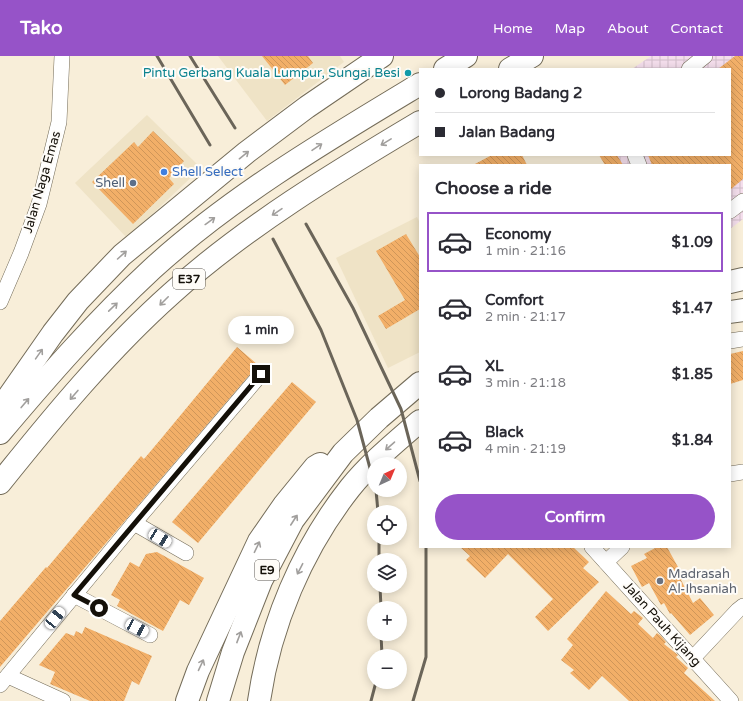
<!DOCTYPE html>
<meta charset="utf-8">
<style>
:root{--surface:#fff;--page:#f2f2f3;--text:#2b2b33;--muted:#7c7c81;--line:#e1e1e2;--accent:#9653c8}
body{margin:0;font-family:"Varela Round",sans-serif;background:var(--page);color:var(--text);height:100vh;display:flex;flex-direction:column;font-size:15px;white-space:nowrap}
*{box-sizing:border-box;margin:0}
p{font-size:13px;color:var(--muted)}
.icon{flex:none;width:22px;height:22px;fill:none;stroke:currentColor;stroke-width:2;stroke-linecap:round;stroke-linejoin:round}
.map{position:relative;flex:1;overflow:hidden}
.side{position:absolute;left:419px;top:108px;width:312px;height:384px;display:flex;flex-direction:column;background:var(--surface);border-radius:0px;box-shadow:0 2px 10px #0003}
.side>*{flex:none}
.banner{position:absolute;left:419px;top:12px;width:312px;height:88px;border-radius:0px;box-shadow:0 2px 10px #0003;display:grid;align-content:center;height:88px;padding:0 16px;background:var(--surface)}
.needle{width:26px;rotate:44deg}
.tools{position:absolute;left:367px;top:401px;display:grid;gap:8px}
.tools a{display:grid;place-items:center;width:40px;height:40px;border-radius:50%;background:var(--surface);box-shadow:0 2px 10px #0003;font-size:20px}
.end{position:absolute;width:18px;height:18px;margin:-9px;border:5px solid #141009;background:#fff;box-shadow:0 0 0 2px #fff}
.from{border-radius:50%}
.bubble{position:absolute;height:28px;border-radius:14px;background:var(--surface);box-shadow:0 2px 10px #0003;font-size:13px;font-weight:700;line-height:28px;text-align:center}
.car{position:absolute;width:12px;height:24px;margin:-12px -6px;border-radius:5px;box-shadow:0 0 3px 1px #0007;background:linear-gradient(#fff 24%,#345 0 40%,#fff 0 76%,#345 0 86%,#fff 0)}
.banner b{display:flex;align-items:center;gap:14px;height:38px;font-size:15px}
.banner b+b{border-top:1px solid var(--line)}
.banner i{width:10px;height:10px;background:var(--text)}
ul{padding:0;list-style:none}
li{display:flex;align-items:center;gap:12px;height:60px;margin:0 8px 6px;padding:0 8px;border:2px solid transparent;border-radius:0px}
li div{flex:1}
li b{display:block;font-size:15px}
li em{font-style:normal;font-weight:700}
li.current{border-color:var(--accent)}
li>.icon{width:36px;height:36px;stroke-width:1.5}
h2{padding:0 16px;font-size:18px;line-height:48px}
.action{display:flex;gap:8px;margin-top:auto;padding:8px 16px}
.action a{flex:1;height:46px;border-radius:24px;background:var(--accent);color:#fff;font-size:16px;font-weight:700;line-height:46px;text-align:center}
header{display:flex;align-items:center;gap:24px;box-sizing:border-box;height:56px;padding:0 20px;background:var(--accent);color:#fff}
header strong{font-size:19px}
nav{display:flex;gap:22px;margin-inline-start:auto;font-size:14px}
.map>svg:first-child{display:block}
.built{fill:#efe3c6}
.industrial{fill:url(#industrial-grid)}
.building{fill:url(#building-back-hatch)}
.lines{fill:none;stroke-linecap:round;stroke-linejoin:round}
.street-casing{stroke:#746c59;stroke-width:16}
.highway-casing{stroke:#746c59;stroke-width:24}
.street{stroke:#fff;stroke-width:15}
.highway{stroke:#fff;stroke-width:22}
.rail{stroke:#6b6559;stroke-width:3}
.oneway{stroke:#a19f9d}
.route{stroke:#141009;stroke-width:5}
.culture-dot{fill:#0f9aa8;stroke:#fefcf8;stroke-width:1.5}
.shop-dot{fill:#3f7fe0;stroke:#fefcf8;stroke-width:1.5}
.service-dot{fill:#5c6f8a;stroke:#fefcf8;stroke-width:1.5}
.worship-dot{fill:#6b7280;stroke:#fefcf8;stroke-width:1.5}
.labels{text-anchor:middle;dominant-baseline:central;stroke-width:4;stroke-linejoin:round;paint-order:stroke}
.shield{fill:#fefcf8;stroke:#5a5751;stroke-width:1}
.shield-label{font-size:12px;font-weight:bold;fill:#141009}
.culture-label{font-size:13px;fill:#0d838f;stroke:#fefcf8;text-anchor:end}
.shop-label{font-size:13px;fill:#366cbe;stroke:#fefcf8;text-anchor:start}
.street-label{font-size:13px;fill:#141009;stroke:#fefcf8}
.service-label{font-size:13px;fill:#4e5e75;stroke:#fefcf8;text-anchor:end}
.worship-label{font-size:13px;fill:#5b616d;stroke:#fefcf8;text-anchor:start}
</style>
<header>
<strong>Tako</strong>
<nav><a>Home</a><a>Map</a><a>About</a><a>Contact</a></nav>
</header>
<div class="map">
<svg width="743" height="645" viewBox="0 0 743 645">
<defs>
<pattern id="industrial-grid" width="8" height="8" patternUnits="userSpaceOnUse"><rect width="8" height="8" fill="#f4deec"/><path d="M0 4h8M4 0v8" fill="none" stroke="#d0bdc9"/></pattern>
<pattern id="building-back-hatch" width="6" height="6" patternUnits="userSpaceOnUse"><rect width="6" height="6" fill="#f2af68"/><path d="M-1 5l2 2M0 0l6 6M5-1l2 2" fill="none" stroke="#cf9659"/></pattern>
</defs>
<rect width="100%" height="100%" fill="#f8eed9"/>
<g class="built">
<path d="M218,0h122l4,6 -77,59z"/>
<path d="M147,59l54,53 -74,70 -52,-55z"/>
<path d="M417,161l3,6v129l-32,16 -52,-110z"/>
</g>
<path class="industrial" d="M651,0h92v163l-13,10v-64h-111l-5,-10h116v-86h-98z"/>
<g class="building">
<path d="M262,0h46l5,7 -28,22z"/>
<path d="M735,0h8v123l-13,11v-25h-78l-4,-10h82v-86h-12z"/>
<path d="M153,75l31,30 -15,17 5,6 -41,40 -41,-42 42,-40 4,5z"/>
<path d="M492,99h30l5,10h-54z"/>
<path d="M599,99h18l6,10h-18z"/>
<path d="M406,178l14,23v52l-34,20 -8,-13 27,-16 -29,-49z"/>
<path d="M237,291l21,18 -258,302v-46l46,-54 1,1 94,-112 3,3 16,-19z"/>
<path d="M743,295v29l-13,4v-30z"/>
<path d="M292,326l24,20 -118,141 -26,-21z"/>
<path d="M460,491h113l16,15 -6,6 16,14 -51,49 -13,-14 18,-18 -45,-45 -23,24 -19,-18 4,-4z"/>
<path d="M657,491h10l17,31 -3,2 12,23 7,-5 14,17 -24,20 -19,-22 -1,1 -6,-11 -3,2 -12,-22 -7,4 -11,-21 16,-8 -3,-4z"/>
<path d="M157,496l47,26 -15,27 -9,-5 -17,31 -46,-25 3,-6 -9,-5 19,-33 9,5 7,-13z"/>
<path d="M606,535l25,23 3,-3 9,7 -5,6 15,14 4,-5 4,3 5,6 -2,2 14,11 -2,2 12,11 -4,5 31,28h-86l-27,-25 -13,14 -19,-17 4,-3 -13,-10 12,-15 -6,-6z"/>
<path d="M85,571l67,29 -13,29 -7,-4 -8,20h-34l-40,-17 5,-12 -16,-7 27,-32 8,3 2,-5 6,3z"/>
</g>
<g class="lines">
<defs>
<g id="street">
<path d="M689,13l16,-13"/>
<path d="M635,99l4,10"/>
<path d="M730,155l13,-10"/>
<path d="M0,246l21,-49 18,-49 20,-82 3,-66"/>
<path d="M730,285l13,-2"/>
<path d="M730,418l13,-2"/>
<path d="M134,467l52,30"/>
<path d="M592,491l139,154"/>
<path d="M606,506l16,-15"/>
<path d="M74,539l76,40"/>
<path d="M693,602l45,-48 5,-4"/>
<path d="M8,620l55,25"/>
<path d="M0,629l134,-162 127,-149"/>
</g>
<g id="highway">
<path d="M445,13l21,-13"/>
<path d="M510,13l22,-13"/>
<path d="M730,226l13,-3"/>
<path d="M730,256l13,-2"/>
<path d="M0,353l53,-76 25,-32 44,-46 125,-103 60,-45 75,-51"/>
<path d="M0,377c48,-57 97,-113 152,-164 80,-73 175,-129 268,-185"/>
<path d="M0,427c53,-66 108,-133 172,-190 73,-66 164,-121 248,-171"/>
<path d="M187,645l11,-30 61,-130 25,-36 31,-38 5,-3"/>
<path d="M218,645l15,-49 28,-71 32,-61 50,-67 36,-35 41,-35"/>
<path d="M259,645c11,-76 43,-152 91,-213 20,-25 46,-46 70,-67"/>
</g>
</defs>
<use href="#street" class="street-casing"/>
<use href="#highway" class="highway-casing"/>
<use href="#street" class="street"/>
<use href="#highway" class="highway"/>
<g class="rail">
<path d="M157,0l53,89"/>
<path d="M190,0l45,72"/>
<path d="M306,168l47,84 48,101 19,72"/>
<path d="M273,183l48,91 36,90 17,63"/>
<path d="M376,434l2,22"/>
<path d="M379,482v22"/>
<path d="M380,530l1,22"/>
<path d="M381,578l1,22"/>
<path d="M371,645l5,-19"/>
<path d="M413,645l13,-44v-110"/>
</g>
</g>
<defs><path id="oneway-shaft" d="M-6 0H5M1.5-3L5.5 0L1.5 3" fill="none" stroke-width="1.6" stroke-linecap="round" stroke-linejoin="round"/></defs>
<g class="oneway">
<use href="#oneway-shaft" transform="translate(386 86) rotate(149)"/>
<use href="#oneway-shaft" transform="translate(317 91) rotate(-34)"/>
<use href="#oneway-shaft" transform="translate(244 99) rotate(-39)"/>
<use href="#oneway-shaft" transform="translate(277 156) rotate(146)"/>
<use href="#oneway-shaft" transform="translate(210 165) rotate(-36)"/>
<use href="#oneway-shaft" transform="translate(122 199) rotate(-42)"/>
<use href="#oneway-shaft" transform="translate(164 245) rotate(135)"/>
<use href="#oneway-shaft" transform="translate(113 251) rotate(-44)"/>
<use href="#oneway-shaft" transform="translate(39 298) rotate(-55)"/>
<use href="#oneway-shaft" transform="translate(74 339) rotate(131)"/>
<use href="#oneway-shaft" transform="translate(25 347) rotate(-50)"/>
<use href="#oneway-shaft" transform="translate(390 390) rotate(139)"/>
<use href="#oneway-shaft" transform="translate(294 464) rotate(-57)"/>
<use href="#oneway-shaft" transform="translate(257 491) rotate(-64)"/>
<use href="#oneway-shaft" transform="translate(300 513) rotate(117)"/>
<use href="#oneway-shaft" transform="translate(239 581) rotate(-69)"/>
<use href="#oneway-shaft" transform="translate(201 609) rotate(-65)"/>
</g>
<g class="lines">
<path class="route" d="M99,552l-25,-13 187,-221"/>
</g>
<circle class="culture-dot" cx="408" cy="17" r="4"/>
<circle class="shop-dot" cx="164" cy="116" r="4"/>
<circle class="service-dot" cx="133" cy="127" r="4"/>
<circle class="worship-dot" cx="660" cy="525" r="4"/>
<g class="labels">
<g class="shield">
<rect x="173" y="213" width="32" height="20" rx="3"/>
<rect x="255" y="504" width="24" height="20" rx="3"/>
</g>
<g class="shield-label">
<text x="189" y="223">E37</text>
<text x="267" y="514">E9</text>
</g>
<g class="culture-label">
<text x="400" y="17">Pintu Gerbang Kuala Lumpur, Sungai Besi</text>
</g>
<g class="shop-label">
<text x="172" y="116">Shell Select</text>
</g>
<g class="street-label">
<text transform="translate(42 126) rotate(-74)">Jalan Naga Emas</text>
<text transform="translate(662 568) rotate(48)">Jalan Pauh Kijang</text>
</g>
<g class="service-label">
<text x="125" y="127">Shell</text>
</g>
<g class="worship-label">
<text x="668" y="518">Madrasah<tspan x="668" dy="15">Al-Ihsaniah</tspan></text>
</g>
</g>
</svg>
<div class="tools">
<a><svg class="needle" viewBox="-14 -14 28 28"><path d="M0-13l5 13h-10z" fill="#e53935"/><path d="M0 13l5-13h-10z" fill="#7c7c81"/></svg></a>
<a><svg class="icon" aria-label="locate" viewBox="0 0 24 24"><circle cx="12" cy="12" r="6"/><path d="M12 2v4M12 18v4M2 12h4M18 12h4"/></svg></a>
<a><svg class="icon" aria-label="layers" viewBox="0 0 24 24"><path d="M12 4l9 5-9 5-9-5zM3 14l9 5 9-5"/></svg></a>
<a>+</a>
<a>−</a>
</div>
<i class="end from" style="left:99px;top:552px"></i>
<i class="end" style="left:261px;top:318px"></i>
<div class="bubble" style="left:228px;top:260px;width:66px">1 min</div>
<i class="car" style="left:160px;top:482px;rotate:121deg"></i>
<i class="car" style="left:55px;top:562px;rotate:39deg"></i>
<i class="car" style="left:137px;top:572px;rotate:118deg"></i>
<div class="banner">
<b><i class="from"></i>Lorong Badang 2</b>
<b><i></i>Jalan Badang</b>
</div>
<section class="side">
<h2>Choose a ride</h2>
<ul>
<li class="current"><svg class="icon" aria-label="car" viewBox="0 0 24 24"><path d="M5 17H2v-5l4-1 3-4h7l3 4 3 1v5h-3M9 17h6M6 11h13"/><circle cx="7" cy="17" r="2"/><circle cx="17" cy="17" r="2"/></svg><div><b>Economy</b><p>1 min · 21:16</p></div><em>$1.09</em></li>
<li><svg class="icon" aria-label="car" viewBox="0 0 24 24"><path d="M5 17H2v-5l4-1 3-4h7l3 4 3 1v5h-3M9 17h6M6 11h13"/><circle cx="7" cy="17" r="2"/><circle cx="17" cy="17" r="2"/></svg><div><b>Comfort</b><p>2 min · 21:17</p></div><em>$1.47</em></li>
<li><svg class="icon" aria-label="car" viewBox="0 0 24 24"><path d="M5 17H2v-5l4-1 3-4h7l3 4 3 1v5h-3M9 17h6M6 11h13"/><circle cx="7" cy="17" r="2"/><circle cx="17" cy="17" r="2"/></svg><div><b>XL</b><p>3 min · 21:18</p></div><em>$1.85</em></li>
<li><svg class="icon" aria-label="car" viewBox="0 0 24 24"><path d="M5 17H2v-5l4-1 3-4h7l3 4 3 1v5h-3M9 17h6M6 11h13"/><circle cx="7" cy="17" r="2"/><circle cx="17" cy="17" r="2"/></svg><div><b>Black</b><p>4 min · 21:19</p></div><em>$1.84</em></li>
</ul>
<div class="action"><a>Confirm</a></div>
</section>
</div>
